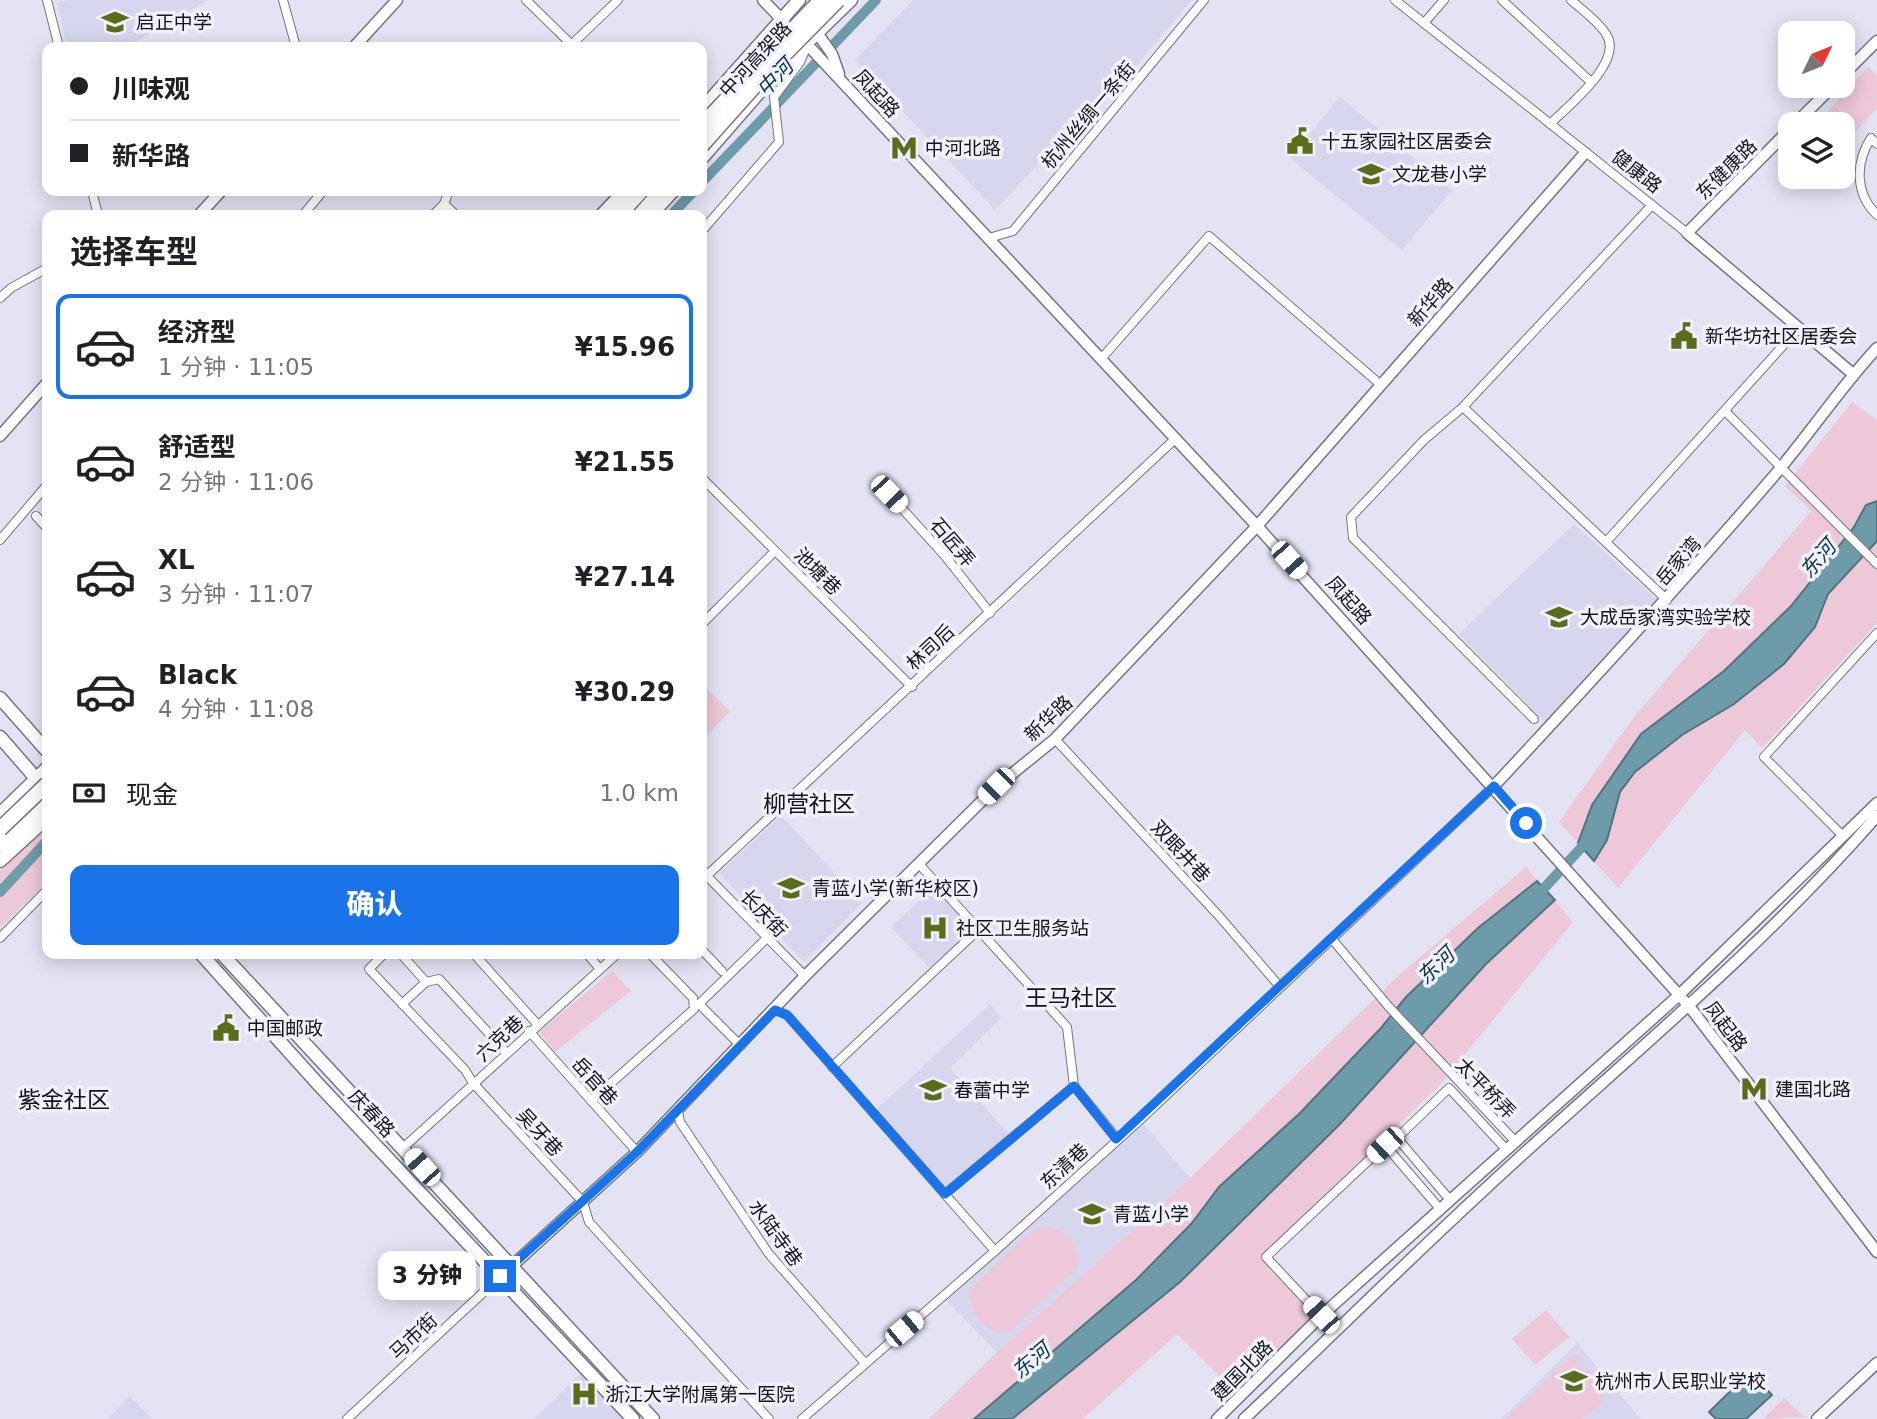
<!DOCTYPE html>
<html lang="zh">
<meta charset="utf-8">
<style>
:root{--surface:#fff;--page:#f6f6f6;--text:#202124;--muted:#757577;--line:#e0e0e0;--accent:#1a73e8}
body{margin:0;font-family:"DejaVu Sans","Noto Sans SC",sans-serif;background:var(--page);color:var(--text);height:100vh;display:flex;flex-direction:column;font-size:26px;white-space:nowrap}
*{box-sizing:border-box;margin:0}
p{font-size:23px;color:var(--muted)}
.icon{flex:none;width:38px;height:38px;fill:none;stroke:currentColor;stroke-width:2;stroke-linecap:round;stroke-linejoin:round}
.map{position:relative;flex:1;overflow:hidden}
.details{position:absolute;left:42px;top:210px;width:665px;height:749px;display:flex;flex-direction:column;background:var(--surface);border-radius:14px;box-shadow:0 4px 18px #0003}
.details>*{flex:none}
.guide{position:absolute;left:42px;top:42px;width:665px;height:154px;border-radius:14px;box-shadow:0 4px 18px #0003;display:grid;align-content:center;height:154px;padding:0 28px;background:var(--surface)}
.needle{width:46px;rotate:47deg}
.tools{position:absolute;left:1778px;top:21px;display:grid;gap:14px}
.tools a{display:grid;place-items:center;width:77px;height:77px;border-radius:14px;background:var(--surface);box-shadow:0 4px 18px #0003;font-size:35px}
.end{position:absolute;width:32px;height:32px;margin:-16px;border:9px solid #1a73e8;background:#fff;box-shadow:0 0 0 4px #fff}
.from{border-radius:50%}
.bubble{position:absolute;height:49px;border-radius:14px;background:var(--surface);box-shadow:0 4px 18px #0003;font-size:23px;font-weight:800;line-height:49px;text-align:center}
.car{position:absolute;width:21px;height:42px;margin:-21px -10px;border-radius:9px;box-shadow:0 0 5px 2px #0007;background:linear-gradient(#fff 24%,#345 0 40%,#fff 0 76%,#345 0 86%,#fff 0)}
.guide b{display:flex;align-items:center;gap:24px;height:66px;font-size:26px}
.guide b+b{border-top:2px solid var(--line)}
.guide i{width:18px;height:18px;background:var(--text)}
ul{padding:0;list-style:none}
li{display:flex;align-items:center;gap:21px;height:105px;margin:0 14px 10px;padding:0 14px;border:4px solid transparent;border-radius:14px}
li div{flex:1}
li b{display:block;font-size:26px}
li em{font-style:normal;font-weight:800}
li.current{border-color:var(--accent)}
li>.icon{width:63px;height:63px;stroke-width:1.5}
h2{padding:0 28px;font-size:32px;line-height:84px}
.pay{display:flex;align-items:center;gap:18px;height:77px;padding:0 28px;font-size:26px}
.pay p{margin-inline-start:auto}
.action{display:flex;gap:14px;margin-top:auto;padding:14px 28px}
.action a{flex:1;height:80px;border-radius:14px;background:var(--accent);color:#fff;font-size:28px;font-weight:800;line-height:80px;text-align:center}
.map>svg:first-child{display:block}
.built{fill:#d6d6ee}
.green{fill:#edc8d8}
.water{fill:#6e9baa;stroke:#53727f;stroke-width:2}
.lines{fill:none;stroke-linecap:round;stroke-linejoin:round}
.canal{stroke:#6e9baa;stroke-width:10}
.street-casing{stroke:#747483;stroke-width:10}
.secondary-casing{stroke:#747483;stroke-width:13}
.primary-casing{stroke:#747483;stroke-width:15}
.highway-casing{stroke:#747483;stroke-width:17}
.street{stroke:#fff;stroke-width:8}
.secondary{stroke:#fff;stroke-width:10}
.primary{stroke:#fff;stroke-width:12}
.highway{stroke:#fff;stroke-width:14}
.highway-bridge-casing{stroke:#747483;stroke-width:17;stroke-linecap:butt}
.highway-bridge{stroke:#fff;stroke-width:14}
.route{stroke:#1a73e8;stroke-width:9}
.labels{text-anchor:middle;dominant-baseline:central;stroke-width:7;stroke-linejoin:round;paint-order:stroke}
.poi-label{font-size:19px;fill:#14141a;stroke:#f1f1fe;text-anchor:start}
.street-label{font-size:19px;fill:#14141a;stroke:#f1f1fe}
.water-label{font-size:21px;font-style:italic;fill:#0c3743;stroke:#f1f1fe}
.quarter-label{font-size:23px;fill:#14141a;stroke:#f1f1fe}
</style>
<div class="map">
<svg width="1877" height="1419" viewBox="0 0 1877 1419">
<rect width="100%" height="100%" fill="#e3e3f4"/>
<g class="built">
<path d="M67,0h141l-73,42 -22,5h-46l-10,-44z"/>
<path d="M913,0h279l-118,139 -7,-5 -72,76 -140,-150z"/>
<path d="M1340,97l112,93 -50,60 -112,-92z"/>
<path d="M1574,524l83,76 -112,122 -86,-88z"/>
<path d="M781,815l81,88 -58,59 -85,-89z"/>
<path d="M938,883l41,46 -46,43 -42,-45z"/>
<path d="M990,1004l11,14 -51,50 62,70 -67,56 -72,-81z"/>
<path d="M1140,1120l50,58 -193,174 -54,-55z"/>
<path d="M1577,1343l64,76h-140z"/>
<path d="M585,1369l48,50h-99z"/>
<path d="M130,1396l22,23h-44z"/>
</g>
<g class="green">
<path d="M1868,67l9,8v33l-34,38v-22h-27z"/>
<path d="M1852,402l25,18v203l-115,125 -17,-18 -127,158 -59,-66 75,-105 177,-206 -26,-25z"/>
<path d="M702,684l28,27 -28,30z"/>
<path d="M47,825v57l-47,46v-57z"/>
<path d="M1526,867l47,55 -134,164 -176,167 58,63 -81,81 -63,-63 -94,85h-154l68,-67 193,-174 209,-203z"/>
<path d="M612,971l19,20 -76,61 -16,-20z"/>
<path d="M1043,1226c24,3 37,16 35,41l-68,65c-26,3 -40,-18 -41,-42l61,-58z"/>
<path d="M1546,1310l23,27 -34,28 -23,-26z"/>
<path d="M1575,1352l5,5 -5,7c14,2 35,23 25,39 -4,6 -12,11 -18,16h-76z"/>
<path d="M1784,1398l20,19 -38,2 -2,-1z"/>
</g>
<g class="water">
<path d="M1877,501v40l-49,53 -13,33 -31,37 -50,40 -52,31 -47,37 -15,20 -13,48 -13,21 -16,-18 14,-38 49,-71 83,-63 67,-65 63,-79 12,-22z"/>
<path d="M1537,881l18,19 -69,64 -146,160 -160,158 -168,137h-38l162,-139 56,-57 27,-36 81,-74 81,-85 25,-31 72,-69z"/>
<path d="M1750,1372l22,23 -26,24h-30l-7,-7z"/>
</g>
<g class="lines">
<g class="canal">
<path d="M702,182l174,-182"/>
<path d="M671,215l23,-24"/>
<path d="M0,892l47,-51"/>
<path d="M1536,897l55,-60"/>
</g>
<defs>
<g id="street">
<path d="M47,0l12,47"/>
<path d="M283,0l13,47"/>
<path d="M526,0l48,47"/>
<path d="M1395,0l292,233"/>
<path d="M1502,0l89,82"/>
<path d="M1424,23l20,-23"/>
<path d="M569,47l49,-47"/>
<path d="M1550,124c18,-18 75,-63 56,-90 -8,-13 -24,-24 -35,-34"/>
<path d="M1877,144l-6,-6c-16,25 -16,56 6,77"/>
<path d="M92,191l6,24"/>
<path d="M444,204l5,-13"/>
<path d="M303,215l20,-24"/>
<path d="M433,215l11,-11 12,11"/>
<path d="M702,231l77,-89 -5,-45 26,-35 7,-16"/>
<path d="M989,238l24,-7 191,-231"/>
<path d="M0,298l11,-10 36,-20"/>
<path d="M1101,359l108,-123 172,149"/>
<path d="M1463,407l204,193"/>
<path d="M1725,411l152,153"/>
<path d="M702,478l210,209"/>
<path d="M889,494l56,62 45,57"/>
<path d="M36,516l11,12"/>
<path d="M0,540l47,-55"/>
<path d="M1606,542l193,-214"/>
<path d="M702,624l73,-73"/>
<path d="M1534,719l-181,-181 -2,-21 73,-77 39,-33 189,-202"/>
<path d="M1055,739l164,177 61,71"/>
<path d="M1843,836l-79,-79 113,-124"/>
<path d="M919,864l148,163 7,59 43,53"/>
<path d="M702,871l103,105"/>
<path d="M702,880l472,-440"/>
<path d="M0,938l47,-48"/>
<path d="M1332,939l57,68 125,133"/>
<path d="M702,950l20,21"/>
<path d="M384,954l-15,15 96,101 8,13 110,119 6,20 180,197"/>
<path d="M401,954l25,28"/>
<path d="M474,954l63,70"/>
<path d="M587,954l13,15"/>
<path d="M402,1004l24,-22 13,-3 67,73"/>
<path d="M775,1010l12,5 208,236"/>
<path d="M529,1031l108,121"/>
<path d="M741,1046l-42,-42 68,-66"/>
<path d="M832,1067l147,-138"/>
<path d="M591,1101l103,-92 -1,-11 -43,-44"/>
<path d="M678,1111l2,11 89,132 95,108"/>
<path d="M404,1147l213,-193"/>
<path d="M945,1194l129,-108"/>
<path d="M1450,1200l-53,-62 52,-50 56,60"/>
<path d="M1321,1316l-55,-59 119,-112 55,64"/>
<path d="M347,1419l154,-143"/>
<path d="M802,1419l193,-168 145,-131 354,-334"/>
</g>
<g id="secondary">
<path d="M763,0l23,24"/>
<path d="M813,27l19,27 7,20"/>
<path d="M803,40l454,486 432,480 188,246"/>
<path d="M354,47l43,-47"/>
<path d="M1843,75l34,-34"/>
<path d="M1795,124l38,-38"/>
<path d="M1790,129l-103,104 166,141"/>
<path d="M199,215l22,-24"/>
<path d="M0,436l47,-53"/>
<path d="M1494,786c95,-102 189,-204 279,-309 36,-42 66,-88 104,-129"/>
<path d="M501,1276l136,-124 168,-176 192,-190 58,-47 202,-213 328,-373"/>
<path d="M1217,1419l104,-103 357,-320 199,-193"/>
<path d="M1244,1419c92,-87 182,-177 277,-263 121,-110 248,-216 356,-340"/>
<path d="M1817,1419l60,-56"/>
</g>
<g id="primary">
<path d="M702,109l97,-109"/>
<path d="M702,158l74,-85 75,-73"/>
<path d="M651,215l22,-24"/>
<path d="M0,698l47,53"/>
<path d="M0,737l47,54"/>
<path d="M0,814l47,-46"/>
<path d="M0,861l47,-43"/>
<path d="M201,954l117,130 315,335"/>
<path d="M222,954l431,465"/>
</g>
<g id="highway">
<path d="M603,215l23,-24"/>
<path d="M619,215l22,-24"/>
<path d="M640,215l21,-24"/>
<path d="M0,845l47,-43"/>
</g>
</defs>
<use href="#street" class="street-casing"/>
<use href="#secondary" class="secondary-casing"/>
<use href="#primary" class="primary-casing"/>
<use href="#highway" class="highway-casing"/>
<use href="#street" class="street"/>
<use href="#secondary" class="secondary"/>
<use href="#primary" class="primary"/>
<use href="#highway" class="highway"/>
<defs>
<g id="highway-bridge">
<path d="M702,125l119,-125"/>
<path d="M702,145l67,-75 69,-70"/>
<path d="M0,829l47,-45"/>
</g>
</defs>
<use href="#highway-bridge" class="highway-bridge-casing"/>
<use href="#highway-bridge" class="highway-bridge"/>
</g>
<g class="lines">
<path class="route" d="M500,1276l137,-124 138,-142 12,5 158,179 129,-108 42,53 378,-353 32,37"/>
</g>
<defs>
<symbol id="school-bare" viewBox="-9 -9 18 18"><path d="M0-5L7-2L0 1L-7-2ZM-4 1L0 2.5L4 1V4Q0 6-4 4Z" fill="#596d1b" stroke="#f1f1fe" stroke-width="2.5" paint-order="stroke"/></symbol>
<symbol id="civic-bare" viewBox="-9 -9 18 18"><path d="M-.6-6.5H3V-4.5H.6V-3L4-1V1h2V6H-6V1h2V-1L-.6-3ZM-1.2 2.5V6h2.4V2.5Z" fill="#596d1b" stroke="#f1f1fe" stroke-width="2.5" paint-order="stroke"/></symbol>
<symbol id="metro-bare" viewBox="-9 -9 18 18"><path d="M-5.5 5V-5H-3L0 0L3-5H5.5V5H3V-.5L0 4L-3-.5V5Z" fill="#596d1b" stroke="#f1f1fe" stroke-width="2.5" paint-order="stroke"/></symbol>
<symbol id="hospital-bare" viewBox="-9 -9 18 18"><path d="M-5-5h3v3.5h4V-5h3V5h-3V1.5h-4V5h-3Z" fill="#596d1b" stroke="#f1f1fe" stroke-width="2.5" paint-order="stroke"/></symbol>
</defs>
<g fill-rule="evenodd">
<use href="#school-bare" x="96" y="3" width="38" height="38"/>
<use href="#civic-bare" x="1281" y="122" width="38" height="38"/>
<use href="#metro-bare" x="885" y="129" width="38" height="38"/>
<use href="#school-bare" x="1352" y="155" width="38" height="38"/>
<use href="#civic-bare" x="1665" y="317" width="38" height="38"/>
<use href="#school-bare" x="1540" y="598" width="38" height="38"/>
<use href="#school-bare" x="772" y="869" width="38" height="38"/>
<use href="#hospital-bare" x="916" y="909" width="38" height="38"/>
<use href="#civic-bare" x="207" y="1009" width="38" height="38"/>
<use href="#metro-bare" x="1735" y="1070" width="38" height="38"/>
<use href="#school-bare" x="914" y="1071" width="38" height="38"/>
<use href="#school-bare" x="1073" y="1195" width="38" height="38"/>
<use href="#school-bare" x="1555" y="1362" width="38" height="38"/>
<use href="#hospital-bare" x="565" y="1375" width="38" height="38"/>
</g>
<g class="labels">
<g class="poi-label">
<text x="136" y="22">启正中学</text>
<text x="1321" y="141">十五家园社区居委会</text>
<text x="925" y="148">中河北路</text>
<text x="1392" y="174">文龙巷小学</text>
<text x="1705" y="336">新华坊社区居委会</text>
<text x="1580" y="617">大成岳家湾实验学校</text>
<text x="812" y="888">青蓝小学(新华校区)</text>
<text x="956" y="928">社区卫生服务站</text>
<text x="247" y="1028">中国邮政</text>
<text x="1775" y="1089">建国北路</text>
<text x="954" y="1090">春蕾中学</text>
<text x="1113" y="1214">青蓝小学</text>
<text x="1595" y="1381">杭州市人民职业学校</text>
<text x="605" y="1394">浙江大学附属第一医院</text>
</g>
<g class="street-label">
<text transform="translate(755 59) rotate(-47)">中河高架路</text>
<text transform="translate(877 93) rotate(47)">凤起路</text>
<text transform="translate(1088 115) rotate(-50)">杭州丝绸一条街</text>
<text transform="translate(1726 169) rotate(-45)">东健康路</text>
<text transform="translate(1637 171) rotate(38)">健康路</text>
<text transform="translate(1430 302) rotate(-49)">新华路</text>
<text transform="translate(953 542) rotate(50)">石匠弄</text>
<text transform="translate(1678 561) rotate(-49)">岳家湾</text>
<text transform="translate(818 571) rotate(45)">池塘巷</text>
<text transform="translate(1349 600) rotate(48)">凤起路</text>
<text transform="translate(930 647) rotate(-43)">林司后</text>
<text transform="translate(1048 718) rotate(-43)">新华路</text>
<text transform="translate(1181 851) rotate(47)">双眼井巷</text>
<text transform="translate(764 913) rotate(46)">长庆街</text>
<text transform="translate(1726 1026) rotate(53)">凤起路</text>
<text transform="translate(499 1038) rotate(-43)">六克巷</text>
<text transform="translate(595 1081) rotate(48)">岳官巷</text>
<text transform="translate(1486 1088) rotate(46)">太平桥弄</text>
<text transform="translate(372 1113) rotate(47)">庆春路</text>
<text transform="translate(540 1132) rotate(47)">吴牙巷</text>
<text transform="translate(1064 1166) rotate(-43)">东清巷</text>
<text transform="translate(776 1233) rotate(54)">水陆寺巷</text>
<text transform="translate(413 1336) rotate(-43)">马市街</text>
<text transform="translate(1242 1370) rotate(-45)">建国北路</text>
</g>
<g class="water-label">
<text transform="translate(775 78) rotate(-46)">中河</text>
<text transform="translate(1818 559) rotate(-49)">东河</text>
<text transform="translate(1436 966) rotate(-44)">东河</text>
<text transform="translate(1031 1361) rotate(-40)">东河</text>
</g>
<g class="quarter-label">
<text x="809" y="804">柳营社区</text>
<text x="1071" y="998">王马社区</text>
<text x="64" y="1100">紫金社区</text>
</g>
</g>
</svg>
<div class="tools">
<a><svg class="needle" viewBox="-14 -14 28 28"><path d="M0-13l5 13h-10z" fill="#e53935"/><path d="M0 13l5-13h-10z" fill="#757577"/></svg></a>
<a><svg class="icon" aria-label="layers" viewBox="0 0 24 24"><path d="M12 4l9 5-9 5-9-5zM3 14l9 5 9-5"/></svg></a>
</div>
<i class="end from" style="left:1526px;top:823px"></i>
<i class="end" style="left:500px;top:1276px"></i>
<div class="bubble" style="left:378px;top:1251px;width:98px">3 分钟</div>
<i class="car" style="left:889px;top:494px;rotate:136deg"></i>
<i class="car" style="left:1289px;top:560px;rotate:138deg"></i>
<i class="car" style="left:996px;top:786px;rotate:225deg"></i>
<i class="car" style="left:1385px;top:1145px;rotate:227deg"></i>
<i class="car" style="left:422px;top:1167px;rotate:318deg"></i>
<i class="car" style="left:1321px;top:1315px;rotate:317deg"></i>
<i class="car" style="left:904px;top:1329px;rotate:50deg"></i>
<div class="guide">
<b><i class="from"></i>川味观</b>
<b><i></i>新华路</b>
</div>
<section class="details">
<h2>选择车型</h2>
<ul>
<li class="current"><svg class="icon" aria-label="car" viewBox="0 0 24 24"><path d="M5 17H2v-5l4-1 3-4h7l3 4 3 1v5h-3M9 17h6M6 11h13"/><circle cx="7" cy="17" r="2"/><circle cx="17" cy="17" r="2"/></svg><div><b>经济型</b><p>1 分钟 · 11:05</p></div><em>¥15.96</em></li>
<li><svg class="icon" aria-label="car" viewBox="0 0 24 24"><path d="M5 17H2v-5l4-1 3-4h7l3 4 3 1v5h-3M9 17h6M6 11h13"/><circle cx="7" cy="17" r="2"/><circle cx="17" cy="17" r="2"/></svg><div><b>舒适型</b><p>2 分钟 · 11:06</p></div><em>¥21.55</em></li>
<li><svg class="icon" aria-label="car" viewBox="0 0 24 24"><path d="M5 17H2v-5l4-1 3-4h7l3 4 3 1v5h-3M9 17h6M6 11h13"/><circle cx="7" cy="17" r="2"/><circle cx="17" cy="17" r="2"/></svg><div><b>XL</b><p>3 分钟 · 11:07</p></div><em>¥27.14</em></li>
<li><svg class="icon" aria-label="car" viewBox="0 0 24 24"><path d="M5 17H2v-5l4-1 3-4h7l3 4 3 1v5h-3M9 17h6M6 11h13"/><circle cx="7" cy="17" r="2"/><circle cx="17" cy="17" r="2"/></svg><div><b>Black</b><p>4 分钟 · 11:08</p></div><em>¥30.29</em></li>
</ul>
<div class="pay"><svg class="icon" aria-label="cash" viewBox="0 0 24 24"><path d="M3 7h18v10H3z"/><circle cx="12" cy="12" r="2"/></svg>现金<p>1.0 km</p></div>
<div class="action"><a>确认</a></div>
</section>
</div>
